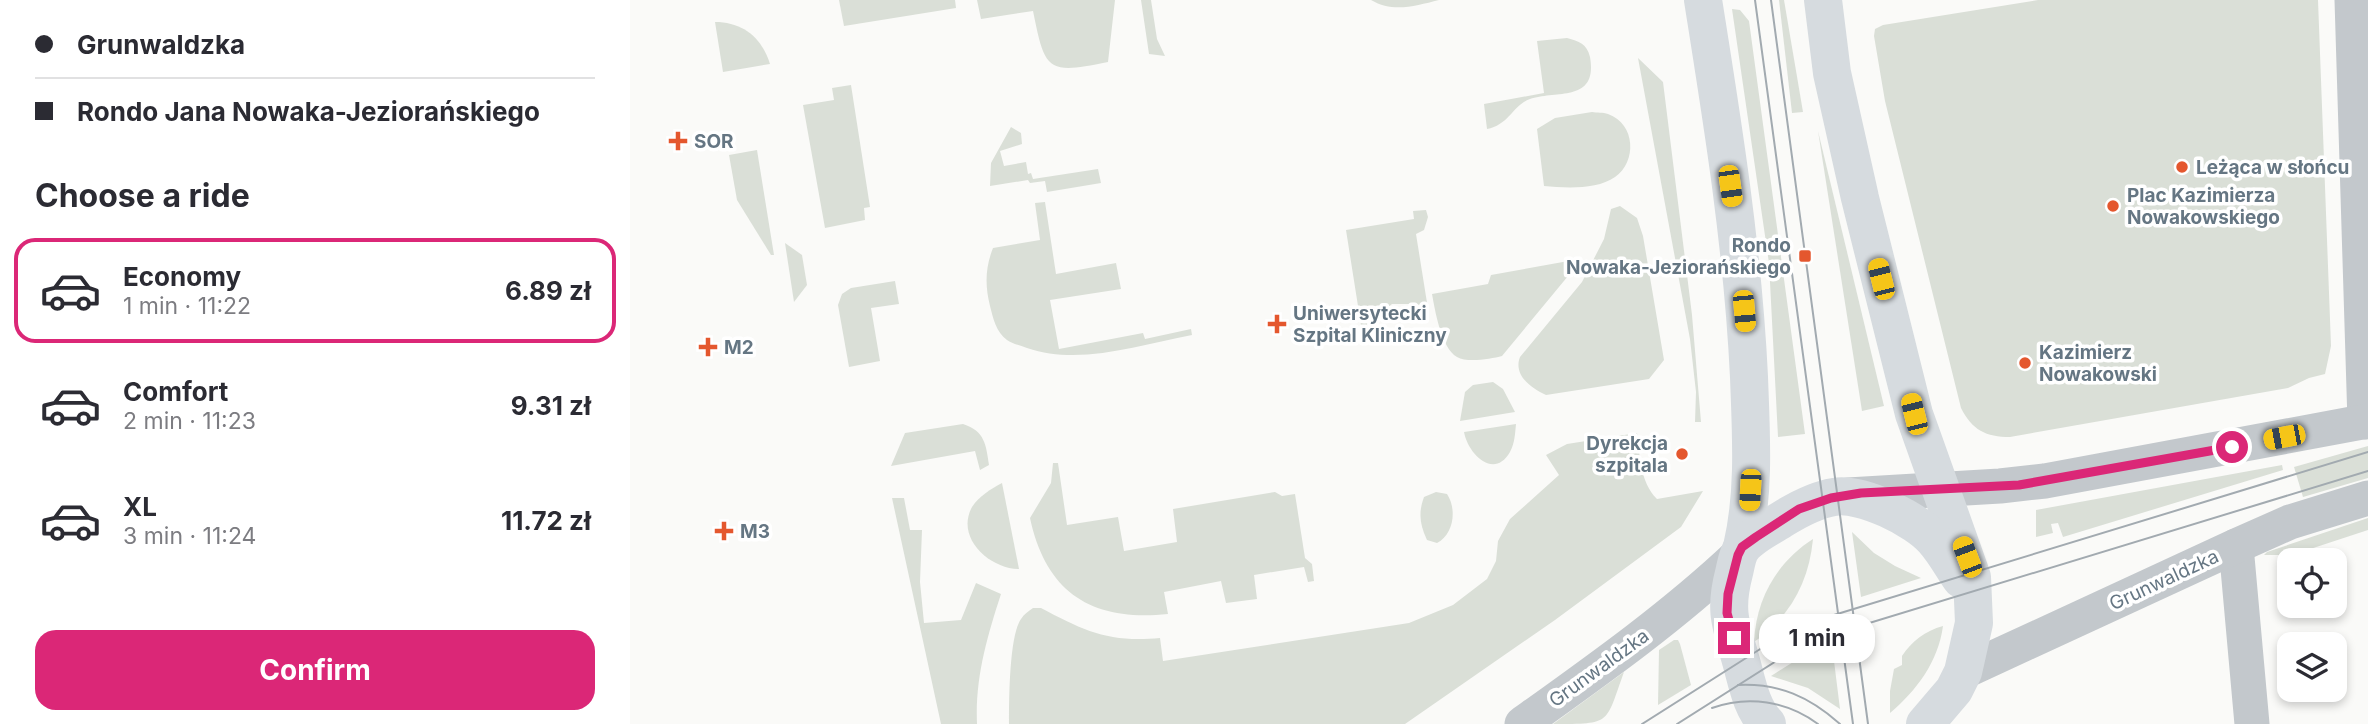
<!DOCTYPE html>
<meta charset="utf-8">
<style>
:root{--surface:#fff;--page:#f2f2f3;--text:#2b2b33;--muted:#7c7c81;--line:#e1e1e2;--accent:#db2777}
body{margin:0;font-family:Inter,sans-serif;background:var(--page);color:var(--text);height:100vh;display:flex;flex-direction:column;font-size:26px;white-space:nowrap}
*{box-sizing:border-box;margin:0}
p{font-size:23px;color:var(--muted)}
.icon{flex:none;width:38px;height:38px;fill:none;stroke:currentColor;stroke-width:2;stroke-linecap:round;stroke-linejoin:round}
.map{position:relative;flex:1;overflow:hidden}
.panel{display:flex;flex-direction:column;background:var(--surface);width:630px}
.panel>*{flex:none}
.guide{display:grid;align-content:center;height:154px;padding:0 35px;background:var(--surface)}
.tools{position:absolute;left:1647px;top:548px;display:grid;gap:14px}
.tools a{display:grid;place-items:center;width:70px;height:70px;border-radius:14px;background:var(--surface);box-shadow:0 4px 10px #0003;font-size:35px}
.end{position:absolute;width:32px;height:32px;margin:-16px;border:9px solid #db2777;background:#fff;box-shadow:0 0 0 4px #fff}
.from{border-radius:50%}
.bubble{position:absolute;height:49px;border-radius:21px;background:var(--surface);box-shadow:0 4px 10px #0003;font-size:23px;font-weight:700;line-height:49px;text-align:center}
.car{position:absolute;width:21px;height:42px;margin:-21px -10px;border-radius:9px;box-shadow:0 0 5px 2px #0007;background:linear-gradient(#f5c518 24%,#345 0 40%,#f5c518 0 76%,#345 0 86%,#f5c518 0)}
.guide b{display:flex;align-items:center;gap:24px;height:66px;font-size:26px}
.guide b+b{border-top:2px solid var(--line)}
.guide i{width:18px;height:18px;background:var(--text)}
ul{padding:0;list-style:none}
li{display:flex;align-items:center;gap:21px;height:105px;margin:0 14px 10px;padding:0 21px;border:4px solid transparent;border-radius:21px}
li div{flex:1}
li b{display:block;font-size:26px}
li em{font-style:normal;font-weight:700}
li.active{border-color:var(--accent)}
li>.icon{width:63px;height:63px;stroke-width:1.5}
h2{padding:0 35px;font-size:32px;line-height:84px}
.action{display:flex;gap:14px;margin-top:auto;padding:14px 35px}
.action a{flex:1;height:80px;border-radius:21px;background:var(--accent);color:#fff;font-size:28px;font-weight:700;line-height:80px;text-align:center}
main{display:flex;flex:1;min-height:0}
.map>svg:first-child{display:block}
.green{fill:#dadfd7}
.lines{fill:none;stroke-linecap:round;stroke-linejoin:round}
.minor{stroke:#c3c8cc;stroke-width:35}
.major{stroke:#d6dbdf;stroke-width:38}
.tram{stroke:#a2aab0;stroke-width:2}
.route{stroke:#db2777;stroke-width:9}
.poi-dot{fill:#e4572e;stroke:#fff;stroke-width:2.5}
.labels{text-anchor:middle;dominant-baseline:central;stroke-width:7;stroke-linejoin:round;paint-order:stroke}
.poi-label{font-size:19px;font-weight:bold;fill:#657683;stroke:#fff;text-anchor:start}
.street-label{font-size:19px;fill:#657683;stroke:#fff}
</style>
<main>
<section class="panel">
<div class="guide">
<b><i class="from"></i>Grunwaldzka</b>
<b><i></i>Rondo Jana Nowaka-Jeziorańskiego</b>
</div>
<h2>Choose a ride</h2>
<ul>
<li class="active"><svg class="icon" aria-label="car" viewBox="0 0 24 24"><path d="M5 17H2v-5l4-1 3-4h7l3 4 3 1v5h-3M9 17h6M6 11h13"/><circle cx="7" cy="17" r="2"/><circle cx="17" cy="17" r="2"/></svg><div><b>Economy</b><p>1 min · 11:22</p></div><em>6.89 zł</em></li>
<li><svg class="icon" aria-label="car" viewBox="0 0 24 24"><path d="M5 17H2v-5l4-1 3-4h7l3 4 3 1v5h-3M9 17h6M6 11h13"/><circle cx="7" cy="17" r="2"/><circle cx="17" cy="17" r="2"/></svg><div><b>Comfort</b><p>2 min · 11:23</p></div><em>9.31 zł</em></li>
<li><svg class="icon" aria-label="car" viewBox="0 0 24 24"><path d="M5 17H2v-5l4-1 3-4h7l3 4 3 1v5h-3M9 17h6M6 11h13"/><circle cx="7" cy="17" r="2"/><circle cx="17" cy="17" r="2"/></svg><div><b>XL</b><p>3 min · 11:24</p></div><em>11.72 zł</em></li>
</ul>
<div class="action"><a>Confirm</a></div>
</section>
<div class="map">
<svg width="1738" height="724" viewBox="0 0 1738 724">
<rect width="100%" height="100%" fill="#fafaf8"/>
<g class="green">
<path d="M209,0h116l1,8 -112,18z"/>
<path d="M347,0h138l-7,62c-62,13 -63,8 -75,-51l-52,8z"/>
<path d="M511,0h10l6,39 8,17 -16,-2z"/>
<path d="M741,0h68c-24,6 -46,13 -68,0z"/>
<path d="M1149,0h5l19,112 -11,1z"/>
<path d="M1408,0h280l13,346 -6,28 -16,4 -21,10 -278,49c-24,0 -38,-7 -49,-29l-76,-307 -11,-65 1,-7 8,-4z"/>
<path d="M1102,9l8,1 9,11 56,413 -27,3 -9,-174z"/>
<path d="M85,22c28,0 47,16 55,42l-47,8z"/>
<path d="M937,38c12,3 20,6 23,19 8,46 -34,33 -60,42 -17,6 -21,26 -43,30l-3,-25 60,-11 -7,-52z"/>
<path d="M1008,58l25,24 29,233 9,107h-6l1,-30 -6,-53z"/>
<path d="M221,85l19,122 -6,1 1,12 -40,8 -22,-123 31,-5 -2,-12z"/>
<path d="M962,112c5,1 11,0 16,2 28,10 29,48 7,63 -18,13 -50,11 -71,9l-7,-57 18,-11z"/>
<path d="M381,127l10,6 1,11 -22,7 4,15 22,-4 2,12 3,-1 2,6 65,-10 3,14 -54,9 -2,-11 -15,2 -2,-3 -38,6 1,-23z"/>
<path d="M1188,131l66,275 -22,5z"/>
<path d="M127,150l17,105h-3l-34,-55 -8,-45z"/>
<path d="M415,202l11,72 60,-11 5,26 -71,11 9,49 84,-16 2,6 46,-10 1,6c-54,10 -112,31 -165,13 -7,-3 -15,-4 -20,-8 -11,-8 -14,-22 -17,-34 -5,-20 -5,-38 3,-58l47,-8 -5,-37z"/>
<path d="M990,206l17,12 6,18 21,124 -15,19 -103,16c-15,-7 -33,-20 -26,-38l62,-75 22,-43 7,-30z"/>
<path d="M796,210l2,7 -4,13 -8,4 12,75 -11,-5h-25c-14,11 -21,20 -21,38l-7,2 -18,-114 68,-11 -1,-8z"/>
<path d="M155,243l17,12 5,30 -13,17z"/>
<path d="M944,260l4,4 -76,92c-11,3 -35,7 -45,1 -16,-9 -22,-47 -25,-63l56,-10 3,-9z"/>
<path d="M265,281l4,23 -28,4 9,53 -31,6 -11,-62 4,-11 9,-6z"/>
<path d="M863,382l10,7 12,23 -55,9 5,-29 8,-7z"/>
<path d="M333,424c22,7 23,21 26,41l-9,5 -5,-19 -84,15 14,-33z"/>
<path d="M886,424c-1,9 -1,19 -6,28 -16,28 -42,2 -46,-20z"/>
<path d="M1007,433c3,23 3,49 20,66l46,-8 -22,36 -126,93 -150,104h-396c0,-22 0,-88 12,-105 3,-5 8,-8 12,-11h8c43,23 69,35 119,30l3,23 246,-38 44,-18 34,-26 9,-18 2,-20 12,-22 49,-44 -13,-20 21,-11z"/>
<path d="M1738,446v32l-65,19 -9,-30z"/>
<path d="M423,463h5l9,62 51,-8 6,34 53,-9 -4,-33 102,-17 7,4 13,-2 10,64 7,6 2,17 -6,1 -4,-15 -50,8 3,24 -31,4 -5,-22 -57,11 4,22c-76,8 -122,-21 -138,-96l21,-35z"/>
<path d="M1652,465l1,5 -220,67 -5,-14 -7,1 2,9 -17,4v-27z"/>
<path d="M372,483l17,86c-29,0 -64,-31 -47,-62 7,-11 19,-18 30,-24z"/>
<path d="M806,492l11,2c10,15 7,40 -10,49l-10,-3c-7,-15 -9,-27 -3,-43z"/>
<path d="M262,498h12l6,32h12l-2,52 4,41 37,-3 15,-37 25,11c-14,43 -26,84 -24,130h-36z"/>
<path d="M1738,518v12l-76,25h-28l3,-3z"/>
<path d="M1222,532l22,21 21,13 26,12 -60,19z"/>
<path d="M1183,539c-4,43 -23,78 -59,103 2,-43 23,-80 59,-103z"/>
<path d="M1313,626c-5,36 -26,64 -53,87v-22l4,-22 8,-4v-9c10,-15 23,-25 41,-30z"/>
<path d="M1044,640h4l2,4 11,41 -33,20 1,-55z"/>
<path d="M1202,645l8,64 -32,-21 -37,-12 27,-17z"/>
<path d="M994,672c-19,52 -11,52 -71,52z"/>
</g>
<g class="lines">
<g class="minor">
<path d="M1722,0l13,422"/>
<path d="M1218,495l152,-9 45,-5 323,-60"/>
<path d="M1606,546l16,178"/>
<path d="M1333,672l273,-126 54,-24 78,-24"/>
<path d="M892,724c74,-53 149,-106 216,-169"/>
</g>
<g class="major">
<path d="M1073,0c20,125 40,250 46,377 2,56 6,115 -7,170"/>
<path d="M1193,0l9,73 28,125 54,216 58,163 2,46 -11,49 -9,18 -29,34"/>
<path d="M1137,724c-16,-16 -20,-42 -26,-63 -10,-36 -17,-50 -7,-88 2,-8 3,-18 8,-25 9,-12 27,-20 39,-28 16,-10 34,-20 53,-23 27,-5 82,22 100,43 10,11 18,26 27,39"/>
</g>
<g class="tram">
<path d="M1125,0l98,724"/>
<path d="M1141,0l97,724"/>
<path d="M1108,685c41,-2 72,12 102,39"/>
<path d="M1082,708c36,-13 75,-7 106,16"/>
<path d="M1012,724l134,-85 35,-17 557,-170"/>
<path d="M1047,724l115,-73 38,-16 538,-164"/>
</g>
</g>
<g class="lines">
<path class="route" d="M1104,638l-7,-25 1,-19 10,-39 4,-8 14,-10 43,-28 32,-11 30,-5 158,-8 213,-38"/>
</g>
<g class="poi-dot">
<path d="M44.5 130.5h7v7h7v7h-7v7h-7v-7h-7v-7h7z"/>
<circle cx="1552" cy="167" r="7"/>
<circle cx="1483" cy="206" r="7"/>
<rect x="1168" y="249" width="14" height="14" rx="3.5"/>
<path d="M643.5 313.5h7v7h7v7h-7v7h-7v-7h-7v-7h7z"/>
<path d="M74.5 336.5h7v7h7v7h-7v7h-7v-7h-7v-7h7z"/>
<circle cx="1395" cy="363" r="7"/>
<circle cx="1052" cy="454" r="7"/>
<path d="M90.5 520.5h7v7h7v7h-7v7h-7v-7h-7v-7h7z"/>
</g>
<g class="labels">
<g class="poi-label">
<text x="64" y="141">SOR</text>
<text x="1566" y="167">Leżąca w słońcu</text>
<text x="1497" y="195">Plac Kazimierza<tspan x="1497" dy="22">Nowakowskiego</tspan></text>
<text x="1161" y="245" text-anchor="end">Rondo<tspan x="1161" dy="22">Nowaka-Jeziorańskiego</tspan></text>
<text x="663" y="313">Uniwersytecki<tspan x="663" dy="22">Szpital Kliniczny</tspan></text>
<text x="94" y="347">M2</text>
<text x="1409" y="352">Kazimierz<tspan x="1409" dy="22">Nowakowski</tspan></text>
<text x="1038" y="443" text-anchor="end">Dyrekcja<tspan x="1038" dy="22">szpitala</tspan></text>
<text x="110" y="531">M3</text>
</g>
<g class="street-label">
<text transform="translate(1534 580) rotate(-25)">Grunwaldzka</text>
<text transform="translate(969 668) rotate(-36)">Grunwaldzka</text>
</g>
</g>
</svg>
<div class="tools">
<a><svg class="icon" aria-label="locate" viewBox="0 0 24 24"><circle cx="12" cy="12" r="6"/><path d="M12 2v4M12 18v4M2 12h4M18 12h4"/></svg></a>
<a><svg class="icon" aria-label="layers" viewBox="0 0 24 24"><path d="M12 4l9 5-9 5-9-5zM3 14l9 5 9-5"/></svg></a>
</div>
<i class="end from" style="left:1602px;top:447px"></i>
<i class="end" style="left:1104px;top:638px"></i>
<div class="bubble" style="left:1129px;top:614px;width:116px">1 min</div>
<i class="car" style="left:1100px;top:186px;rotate:172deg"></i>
<i class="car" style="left:1251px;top:279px;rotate:346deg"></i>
<i class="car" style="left:1114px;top:311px;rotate:175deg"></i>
<i class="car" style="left:1284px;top:414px;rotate:346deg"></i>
<i class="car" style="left:1654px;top:437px;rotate:259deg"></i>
<i class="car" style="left:1120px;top:490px;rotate:183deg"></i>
<i class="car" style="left:1337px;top:557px;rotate:339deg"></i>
</div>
</main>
